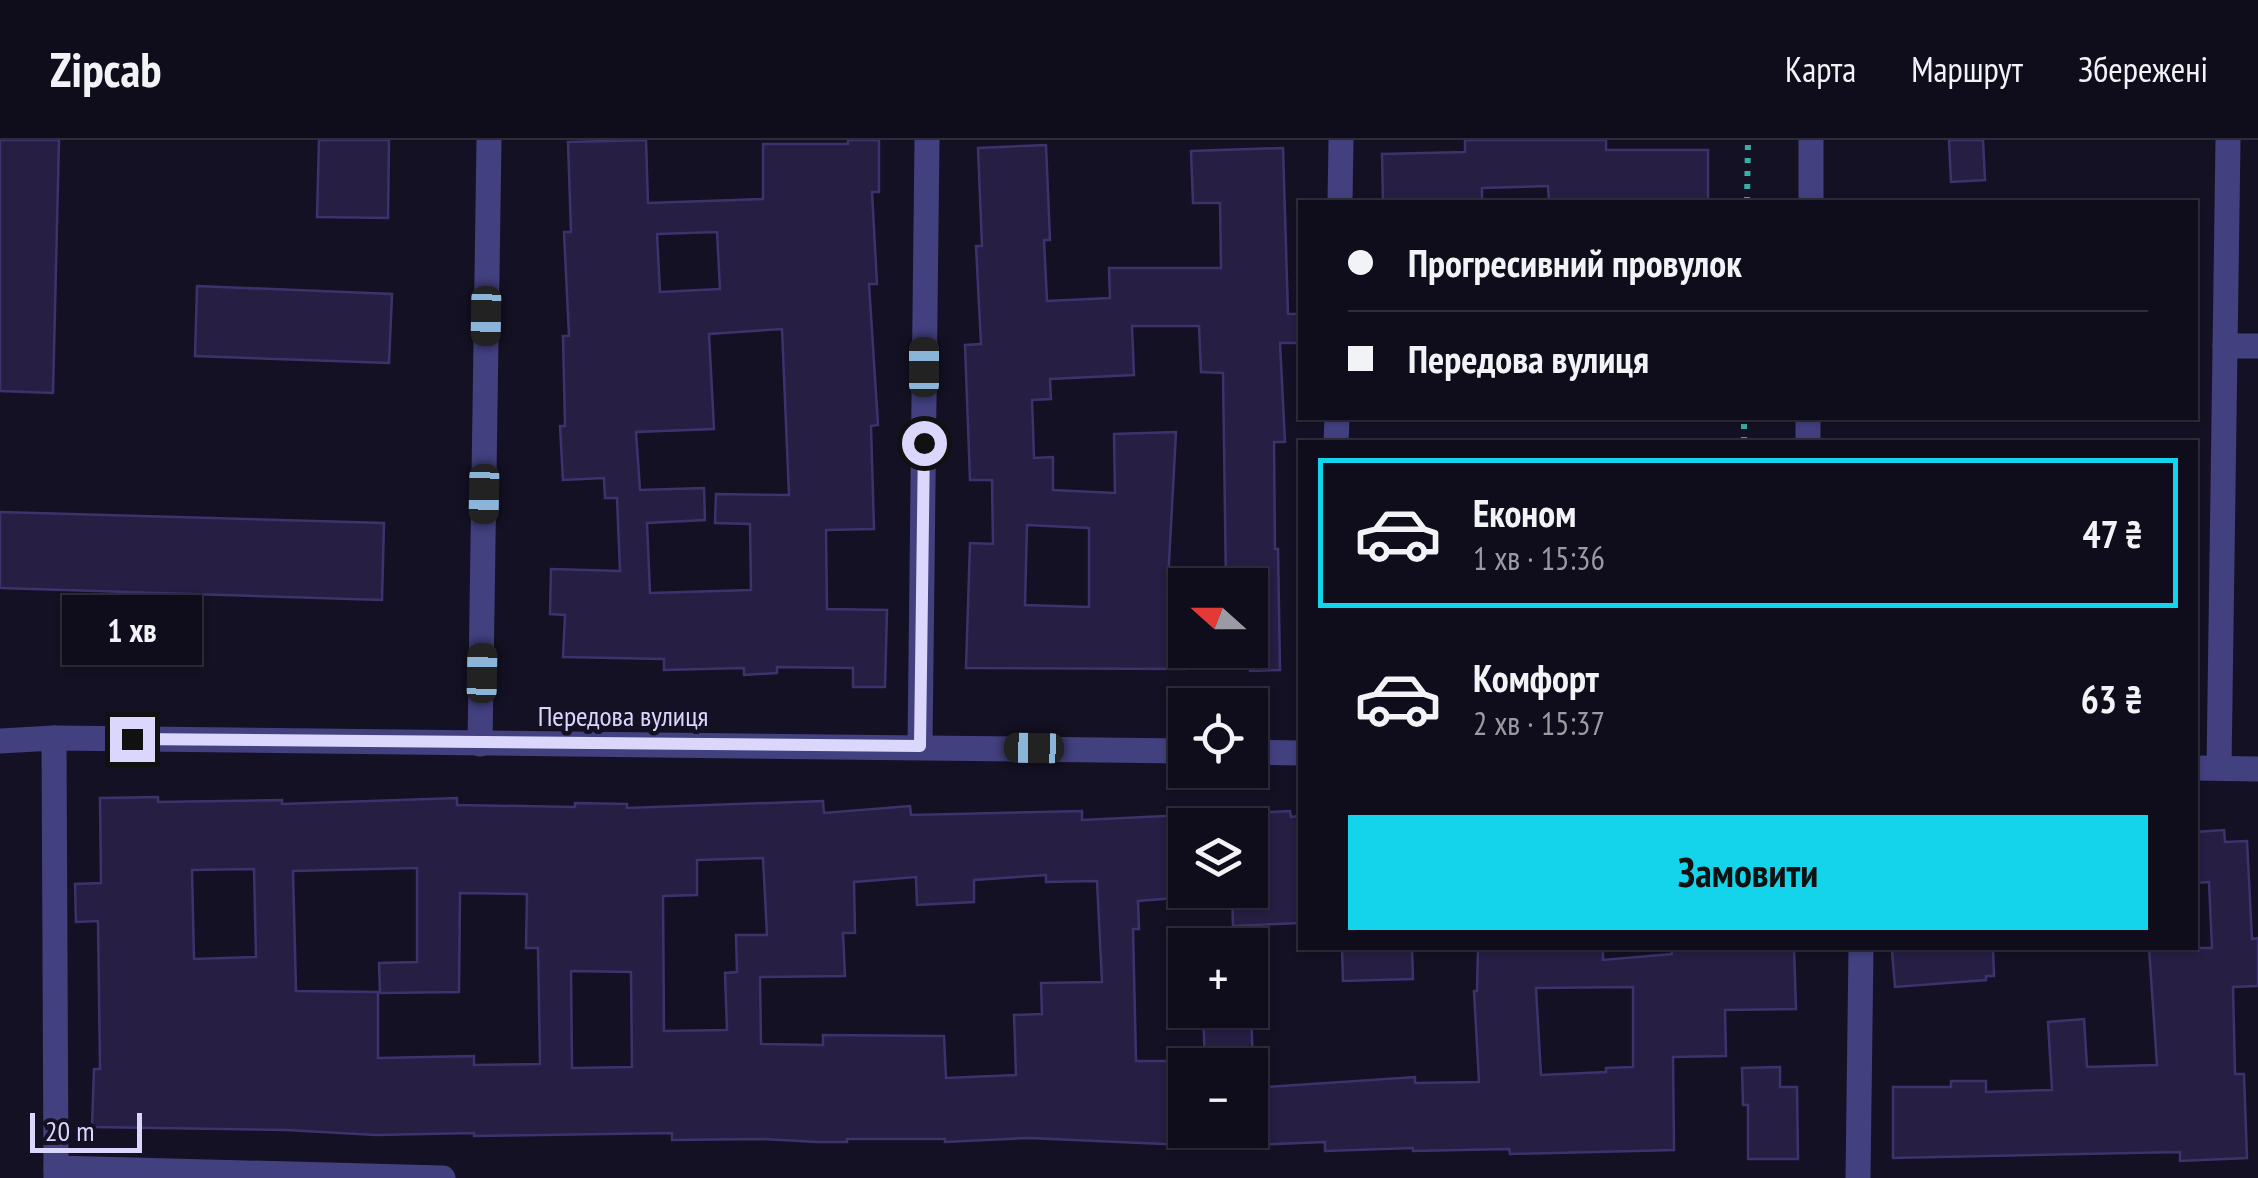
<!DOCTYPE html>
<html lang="uk">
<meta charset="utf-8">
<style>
:root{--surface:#0f0d1b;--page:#1d1b28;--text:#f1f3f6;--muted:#9b9ca3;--line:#2f2d3a;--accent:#13d4eb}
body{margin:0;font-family:"PT Sans Narrow",sans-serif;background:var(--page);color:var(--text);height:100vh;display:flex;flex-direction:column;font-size:38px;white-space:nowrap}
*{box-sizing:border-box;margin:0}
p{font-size:32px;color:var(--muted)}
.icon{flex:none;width:55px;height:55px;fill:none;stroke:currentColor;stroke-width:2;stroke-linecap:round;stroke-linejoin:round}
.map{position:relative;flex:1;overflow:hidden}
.side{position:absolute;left:1298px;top:300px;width:900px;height:510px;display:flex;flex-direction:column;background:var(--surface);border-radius:0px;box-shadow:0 2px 8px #0004,0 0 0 2px var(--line)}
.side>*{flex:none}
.top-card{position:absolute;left:1298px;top:60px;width:900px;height:220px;border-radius:0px;box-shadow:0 2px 8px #0004,0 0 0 2px var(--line);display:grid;align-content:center;height:220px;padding:0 50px;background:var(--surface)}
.needle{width:65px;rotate:291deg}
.buttons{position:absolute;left:1168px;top:428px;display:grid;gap:20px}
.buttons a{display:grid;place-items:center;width:100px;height:100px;border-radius:0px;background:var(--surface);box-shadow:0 2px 8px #0004,0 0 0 2px var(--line);font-size:50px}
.scale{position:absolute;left:30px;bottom:25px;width:112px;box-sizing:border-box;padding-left:10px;border:5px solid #dbd7fc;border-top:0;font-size:28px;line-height:35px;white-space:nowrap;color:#dbd7fc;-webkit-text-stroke:8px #141124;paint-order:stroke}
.end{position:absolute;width:45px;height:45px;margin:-22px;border:12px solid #dbd7fc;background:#111;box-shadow:0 0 0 5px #111}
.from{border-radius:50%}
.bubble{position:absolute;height:70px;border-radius:0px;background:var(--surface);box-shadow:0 2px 8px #0004,0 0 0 2px var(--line);font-size:32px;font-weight:700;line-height:70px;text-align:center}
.car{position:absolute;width:30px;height:60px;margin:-30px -15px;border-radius:12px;box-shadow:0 0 8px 2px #0007;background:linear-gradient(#222 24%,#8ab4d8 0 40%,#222 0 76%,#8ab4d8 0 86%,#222 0)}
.top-card b{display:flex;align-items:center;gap:35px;height:95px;font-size:38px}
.top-card b+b{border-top:2px solid var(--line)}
.top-card i{width:25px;height:25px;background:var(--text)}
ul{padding:18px 0 0;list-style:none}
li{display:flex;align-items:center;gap:30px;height:150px;margin:0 20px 15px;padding:0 30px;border:5px solid transparent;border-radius:0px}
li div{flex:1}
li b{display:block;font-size:38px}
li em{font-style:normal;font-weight:700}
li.on{border-color:var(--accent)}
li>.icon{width:90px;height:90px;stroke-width:1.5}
.primary-button{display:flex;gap:20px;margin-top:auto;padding:20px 50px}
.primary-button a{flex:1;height:115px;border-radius:0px;background:var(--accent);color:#111;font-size:40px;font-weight:700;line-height:115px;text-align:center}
header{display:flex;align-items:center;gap:60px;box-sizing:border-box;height:140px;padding:0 50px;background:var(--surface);border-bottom:2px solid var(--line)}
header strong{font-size:48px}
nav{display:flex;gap:55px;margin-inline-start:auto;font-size:35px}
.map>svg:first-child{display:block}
.building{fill:#261e43;stroke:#3e326d;stroke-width:2.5;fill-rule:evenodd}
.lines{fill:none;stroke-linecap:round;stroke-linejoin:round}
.path{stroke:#39ada7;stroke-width:6;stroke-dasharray:5 8;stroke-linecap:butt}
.minor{stroke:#42407f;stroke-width:25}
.route{stroke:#dbd7fc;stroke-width:12}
.labels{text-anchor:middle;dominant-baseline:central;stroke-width:9;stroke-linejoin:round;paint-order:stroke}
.street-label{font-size:28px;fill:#dbd7fc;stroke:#141124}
</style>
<header>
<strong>Zipcab</strong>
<nav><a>Карта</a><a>Маршрут</a><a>Збережені</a></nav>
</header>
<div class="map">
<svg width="2258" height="1038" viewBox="0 0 2258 1038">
<rect width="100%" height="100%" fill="#141124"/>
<g class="building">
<path d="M0,0h59l-6,253 -53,-2z"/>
<path d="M319,0h70l-1,78 -71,-1z"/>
<path d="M646,0l2,63 115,-4v-55h85v-4h31v52h-7l5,92h-8l9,141 -7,1 3,103 -48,1 1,79 60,1 -2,77h-32v-19l-76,-1v6l-33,2v-7l-80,2v-11l-101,-2 2,-42 -15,-1 1,-45 69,2 -3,-73h-12l-1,-20 -41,2 -3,-54h5l-2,-90h6l-5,-104h7l-3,-90zM717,92l3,57 -60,3 -3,-58zM782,189l7,166 -73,-1 -1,29 35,1 1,66 -101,3 -3,-70 58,-3 -1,-32 -64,2 -4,-58 78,-3 -5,-95z"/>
<path d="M1465,0h141v10h102v51l-159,1 -1,-16 -66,2v14h-99l-1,-48 83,-2z"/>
<path d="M1949,0h34l2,40 -34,2z"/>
<path d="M1046,5l4,95h-6l3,61 63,-3 -1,-30h112l-1,-65h-27l-2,-52 92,-3 5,166h12v29h-20l5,99h-11l1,107h3l2,121 -30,1v-86h-24l-3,-212 -22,-1 -2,-46h-67l2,49 -84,4 1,20 -19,1 2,58 19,-1v33l62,3 -1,-59 62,-2 -9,168h18v69l-219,-1 4,-125 23,1 -1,-64h-22l-5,-135 16,-1 -5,-98h6l-4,-98zM1027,385l62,3v79l-64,-2z"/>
<path d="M197,146l195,8 -3,69 -194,-7z"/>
<path d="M0,372l384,11 -2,77 -382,-12z"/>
<path d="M158,657v5l124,-2v4l175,-6v7l118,2v-4l52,1v4l196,-7 1,12 86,-7 1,9 171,-4v9l103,-5 2,82 -49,4 1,28h-6l3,132h49v84l-156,-7 -84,4v-3h-98v3h-30l-57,-3 -88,1v-7l-198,3v-3l-98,2 -90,-5 -194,-3 2,-58h6l-2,-148 -22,1 -1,-38 26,-1 -1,-85zM763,718l4,77h-31l1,37 -12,1 2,57 -63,1 -1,-135 34,-1v-35zM417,728v94l-38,1 1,30 79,-1 1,-99 67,1 -1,54h12l2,116 -66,1v-9l-96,2v-66l-82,-1 -3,-120zM254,729l2,88 -62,2 -2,-89zM1046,735v7l51,-1 5,101 -61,1 1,31 -28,1 2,60 -70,3 -2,-42 -121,-1v10l-62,-1 -1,-67 85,-1 -2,-43h12l-1,-51 62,-5 1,28 57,-3v-22zM571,831l60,1 1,95 -60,1z"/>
<path d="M1290,671l1,6 9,-1v107l-67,3 -1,-36h18v-77z"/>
<path d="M2224,690l1,12 22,-1 5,98 6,-1v48l-25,1 2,87h9l3,84 -67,3v-9l-287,6v-71h58v-6h35v11l66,-2 -4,-68 36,-3 3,48 70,-2 -8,-117h63l-3,-66 -14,1v-51z"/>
<path d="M1342,808h70l1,31 -70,2z"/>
<path d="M1478,808l125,2v10l69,-6v-4l122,-2 2,61 -71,1 1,46 -53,1 1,93 -164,4 -1,-5 -96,2v-3l-88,3v-9l-75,3v-57l165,-11v6l64,-1 -5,-91h3zM1633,847v80l-27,1v4l-65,3 -5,-87z"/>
<path d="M1951,808h42l1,28h-8v4l-91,7 -3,-36z"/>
<path d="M1203,870h48l2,55h-48z"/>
<path d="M1780,927v20h17l1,72h-50v-54h-5l-1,-37z"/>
</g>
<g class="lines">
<g class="path">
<path d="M1747,62l1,-62"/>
<path d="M1744,302v-24"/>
</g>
<g class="minor">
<path d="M1340,62l1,-62"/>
<path d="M1811,62v-62"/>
<path d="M2225,206h33"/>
<path d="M1336,302l1,-24"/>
<path d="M1808,302v-24"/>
<path d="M54,598l2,440"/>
<path d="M0,601l54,-3 1131,13"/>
<path d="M480,604l9,-604"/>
<path d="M920,606l7,-606"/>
<path d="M1250,612l50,1"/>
<path d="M2195,628l63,1"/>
<path d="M2219,628l9,-628"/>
<path d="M56,1028l387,10"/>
<path d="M1858,1038l3,-230"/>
</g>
</g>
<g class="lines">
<path class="route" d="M132,599l788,7 4,-303"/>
</g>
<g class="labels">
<g class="street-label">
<text x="623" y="575">Передова вулиця</text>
</g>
</g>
</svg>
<div class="buttons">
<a><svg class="needle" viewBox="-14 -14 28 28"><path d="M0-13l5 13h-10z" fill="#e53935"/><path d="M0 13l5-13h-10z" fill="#9b9ca3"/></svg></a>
<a><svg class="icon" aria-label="locate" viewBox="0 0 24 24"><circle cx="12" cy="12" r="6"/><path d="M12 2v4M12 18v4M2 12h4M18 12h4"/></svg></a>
<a><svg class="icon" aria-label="layers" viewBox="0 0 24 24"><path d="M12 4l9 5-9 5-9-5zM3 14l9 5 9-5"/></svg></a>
<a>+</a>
<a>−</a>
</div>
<div class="scale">20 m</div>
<i class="end from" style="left:924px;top:303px"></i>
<i class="end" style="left:132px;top:599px"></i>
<div class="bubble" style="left:62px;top:455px;width:140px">1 хв</div>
<i class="car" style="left:486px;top:176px;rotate:181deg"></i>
<i class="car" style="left:924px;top:227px;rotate:0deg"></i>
<i class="car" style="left:484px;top:354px;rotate:181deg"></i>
<i class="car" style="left:482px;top:533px;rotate:1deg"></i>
<i class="car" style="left:1034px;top:608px;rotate:271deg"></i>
<div class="top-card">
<b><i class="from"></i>Прогресивний провулок</b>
<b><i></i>Передова вулиця</b>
</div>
<section class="side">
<ul>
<li class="on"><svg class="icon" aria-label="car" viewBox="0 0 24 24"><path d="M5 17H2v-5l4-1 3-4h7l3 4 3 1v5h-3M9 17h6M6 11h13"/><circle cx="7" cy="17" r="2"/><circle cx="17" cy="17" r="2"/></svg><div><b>Економ</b><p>1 хв · 15:36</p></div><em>47 ₴</em></li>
<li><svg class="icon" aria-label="car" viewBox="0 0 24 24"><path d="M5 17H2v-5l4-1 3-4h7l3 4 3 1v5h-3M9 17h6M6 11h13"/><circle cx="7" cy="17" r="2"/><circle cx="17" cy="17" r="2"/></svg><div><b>Комфорт</b><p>2 хв · 15:37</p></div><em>63 ₴</em></li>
</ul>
<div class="primary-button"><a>Замовити</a></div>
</section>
</div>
